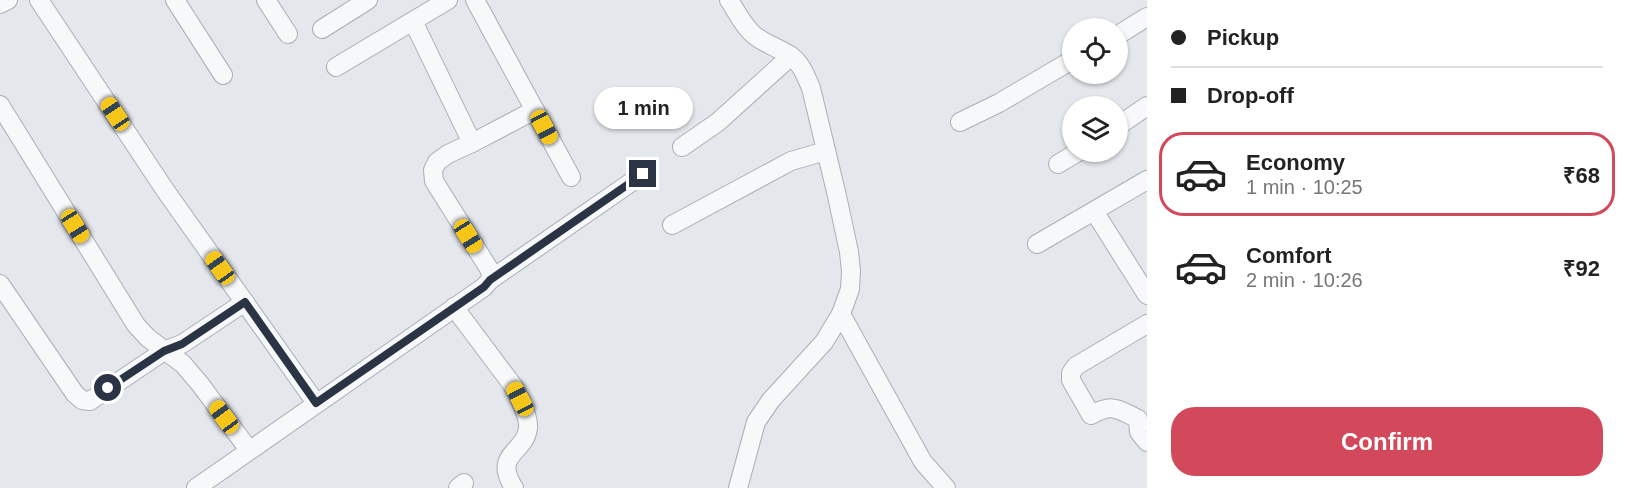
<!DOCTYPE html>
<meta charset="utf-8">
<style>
:root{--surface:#fff;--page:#f6f6f6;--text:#222;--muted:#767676;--line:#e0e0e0;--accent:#d1495b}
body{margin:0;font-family:Helvetica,sans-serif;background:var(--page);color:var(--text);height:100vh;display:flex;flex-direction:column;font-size:22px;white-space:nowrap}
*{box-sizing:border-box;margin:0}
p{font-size:20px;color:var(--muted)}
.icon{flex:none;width:33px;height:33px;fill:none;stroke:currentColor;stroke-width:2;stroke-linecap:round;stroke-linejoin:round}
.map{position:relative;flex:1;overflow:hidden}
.sheet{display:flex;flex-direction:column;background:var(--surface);width:480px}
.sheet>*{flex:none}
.top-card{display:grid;align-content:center;height:132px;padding:0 24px;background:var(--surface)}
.fabs{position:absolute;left:1062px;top:18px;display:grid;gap:12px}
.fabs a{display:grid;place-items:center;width:66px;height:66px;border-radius:50%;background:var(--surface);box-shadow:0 2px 4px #0004;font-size:30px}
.end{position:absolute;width:27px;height:27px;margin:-14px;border:8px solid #2b3445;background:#fff;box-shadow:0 0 0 3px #fff}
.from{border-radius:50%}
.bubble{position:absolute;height:42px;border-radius:21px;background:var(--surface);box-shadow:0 2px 4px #0004;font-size:20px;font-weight:800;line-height:42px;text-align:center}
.car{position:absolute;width:18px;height:36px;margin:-18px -9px;border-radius:8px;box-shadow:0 0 4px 2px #0007;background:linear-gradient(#f5c518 24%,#345 0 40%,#f5c518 0 76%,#345 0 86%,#f5c518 0)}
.top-card b{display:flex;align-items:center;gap:21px;height:57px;font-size:22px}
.top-card b+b{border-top:2px solid var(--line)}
.top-card i{width:15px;height:15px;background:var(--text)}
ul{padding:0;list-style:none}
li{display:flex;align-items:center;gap:18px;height:84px;margin:0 12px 9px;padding:0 12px;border:3px solid transparent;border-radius:24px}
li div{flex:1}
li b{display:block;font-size:22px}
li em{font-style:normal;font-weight:800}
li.selected{border-color:var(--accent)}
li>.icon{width:54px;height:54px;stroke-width:1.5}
.button{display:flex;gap:12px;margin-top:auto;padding:12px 24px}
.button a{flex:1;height:69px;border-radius:24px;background:var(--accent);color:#fff;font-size:24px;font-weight:800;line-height:69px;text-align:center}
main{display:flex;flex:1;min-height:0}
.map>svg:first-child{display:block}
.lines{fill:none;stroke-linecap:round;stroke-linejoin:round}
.street-casing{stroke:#a9aeb7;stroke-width:20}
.street{stroke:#f7f8fa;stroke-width:18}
.route{stroke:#2b3445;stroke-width:8}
</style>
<main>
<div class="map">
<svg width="1147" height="488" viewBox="0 0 1147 488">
<rect width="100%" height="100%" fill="#e4e7ec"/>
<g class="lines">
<defs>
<g id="street">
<path d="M39,0l126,190 151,213"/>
<path d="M175,0l48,75"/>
<path d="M266,0l22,34"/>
<path d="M475,0l96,177"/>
<path d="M729,0c8,12 14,26 25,35 11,9 25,13 37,21 11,8 15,21 20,32l26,108 12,56 2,19 -1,18 -9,25"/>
<path d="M0,4l8,-4"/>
<path d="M413,21l59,122"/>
<path d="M322,29l46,-29"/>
<path d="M1118,35l29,-18"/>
<path d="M336,67l112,-67"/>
<path d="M0,105l136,220 12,13 35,26 17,20 49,66"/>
<path d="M960,122l39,-19 73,-43"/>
<path d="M1118,126l29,-20"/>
<path d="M682,147l36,-25 73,-66"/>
<path d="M1058,164l20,-12"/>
<path d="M1094,211l53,84"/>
<path d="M672,225l119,-64 35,-10"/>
<path d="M1037,244l110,-64"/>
<path d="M490,280l153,-106"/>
<path d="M0,284l75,110 7,6 8,1 74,-50 18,-7 63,-42"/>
<path d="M454,307l60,80c5,10 15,29 14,41 -3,26 -36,25 -14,60"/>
<path d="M1147,324l-71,42 -5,7v7l20,35c22,-12 27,-6 47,4l1,13 8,10"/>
<path d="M196,488l288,-201 6,-7 1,-8 -57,-91 -1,-11 4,-8 11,-8 24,-11 63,-33"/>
<path d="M458,488l6,-5"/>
<path d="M738,488l18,-66 15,-22 53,-58 17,-28 82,148 23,26"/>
</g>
</defs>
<use href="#street" class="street-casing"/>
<use href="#street" class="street"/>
</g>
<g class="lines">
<path class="route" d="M108,388l56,-37 18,-7 63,-42 71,101 168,-116 6,-7 153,-106"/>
</g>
</svg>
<div class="fabs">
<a><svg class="icon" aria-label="locate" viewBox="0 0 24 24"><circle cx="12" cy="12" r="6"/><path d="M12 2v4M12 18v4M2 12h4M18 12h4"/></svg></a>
<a><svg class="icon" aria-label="layers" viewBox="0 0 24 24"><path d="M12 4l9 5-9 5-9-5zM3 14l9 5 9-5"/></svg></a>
</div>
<i class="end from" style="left:108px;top:388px"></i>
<i class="end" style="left:643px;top:174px"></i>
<div class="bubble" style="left:594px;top:87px;width:99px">1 min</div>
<i class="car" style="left:115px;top:114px;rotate:326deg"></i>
<i class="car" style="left:544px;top:127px;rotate:152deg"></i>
<i class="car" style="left:75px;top:226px;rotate:148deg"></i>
<i class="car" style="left:468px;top:236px;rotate:148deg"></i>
<i class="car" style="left:220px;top:268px;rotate:325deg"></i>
<i class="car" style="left:520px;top:399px;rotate:332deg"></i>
<i class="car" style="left:224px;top:417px;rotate:324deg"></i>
</div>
<section class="sheet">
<div class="top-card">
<b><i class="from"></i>Pickup</b>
<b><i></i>Drop-off</b>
</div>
<ul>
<li class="selected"><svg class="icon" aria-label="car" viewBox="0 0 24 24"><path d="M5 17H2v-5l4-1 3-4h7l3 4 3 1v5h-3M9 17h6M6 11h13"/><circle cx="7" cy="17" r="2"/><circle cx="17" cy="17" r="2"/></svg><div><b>Economy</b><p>1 min · 10:25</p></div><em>₹68</em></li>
<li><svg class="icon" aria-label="car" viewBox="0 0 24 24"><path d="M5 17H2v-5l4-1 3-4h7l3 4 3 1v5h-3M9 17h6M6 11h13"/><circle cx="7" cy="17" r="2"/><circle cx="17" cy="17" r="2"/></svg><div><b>Comfort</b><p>2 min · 10:26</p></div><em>₹92</em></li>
</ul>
<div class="button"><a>Confirm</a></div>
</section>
</main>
